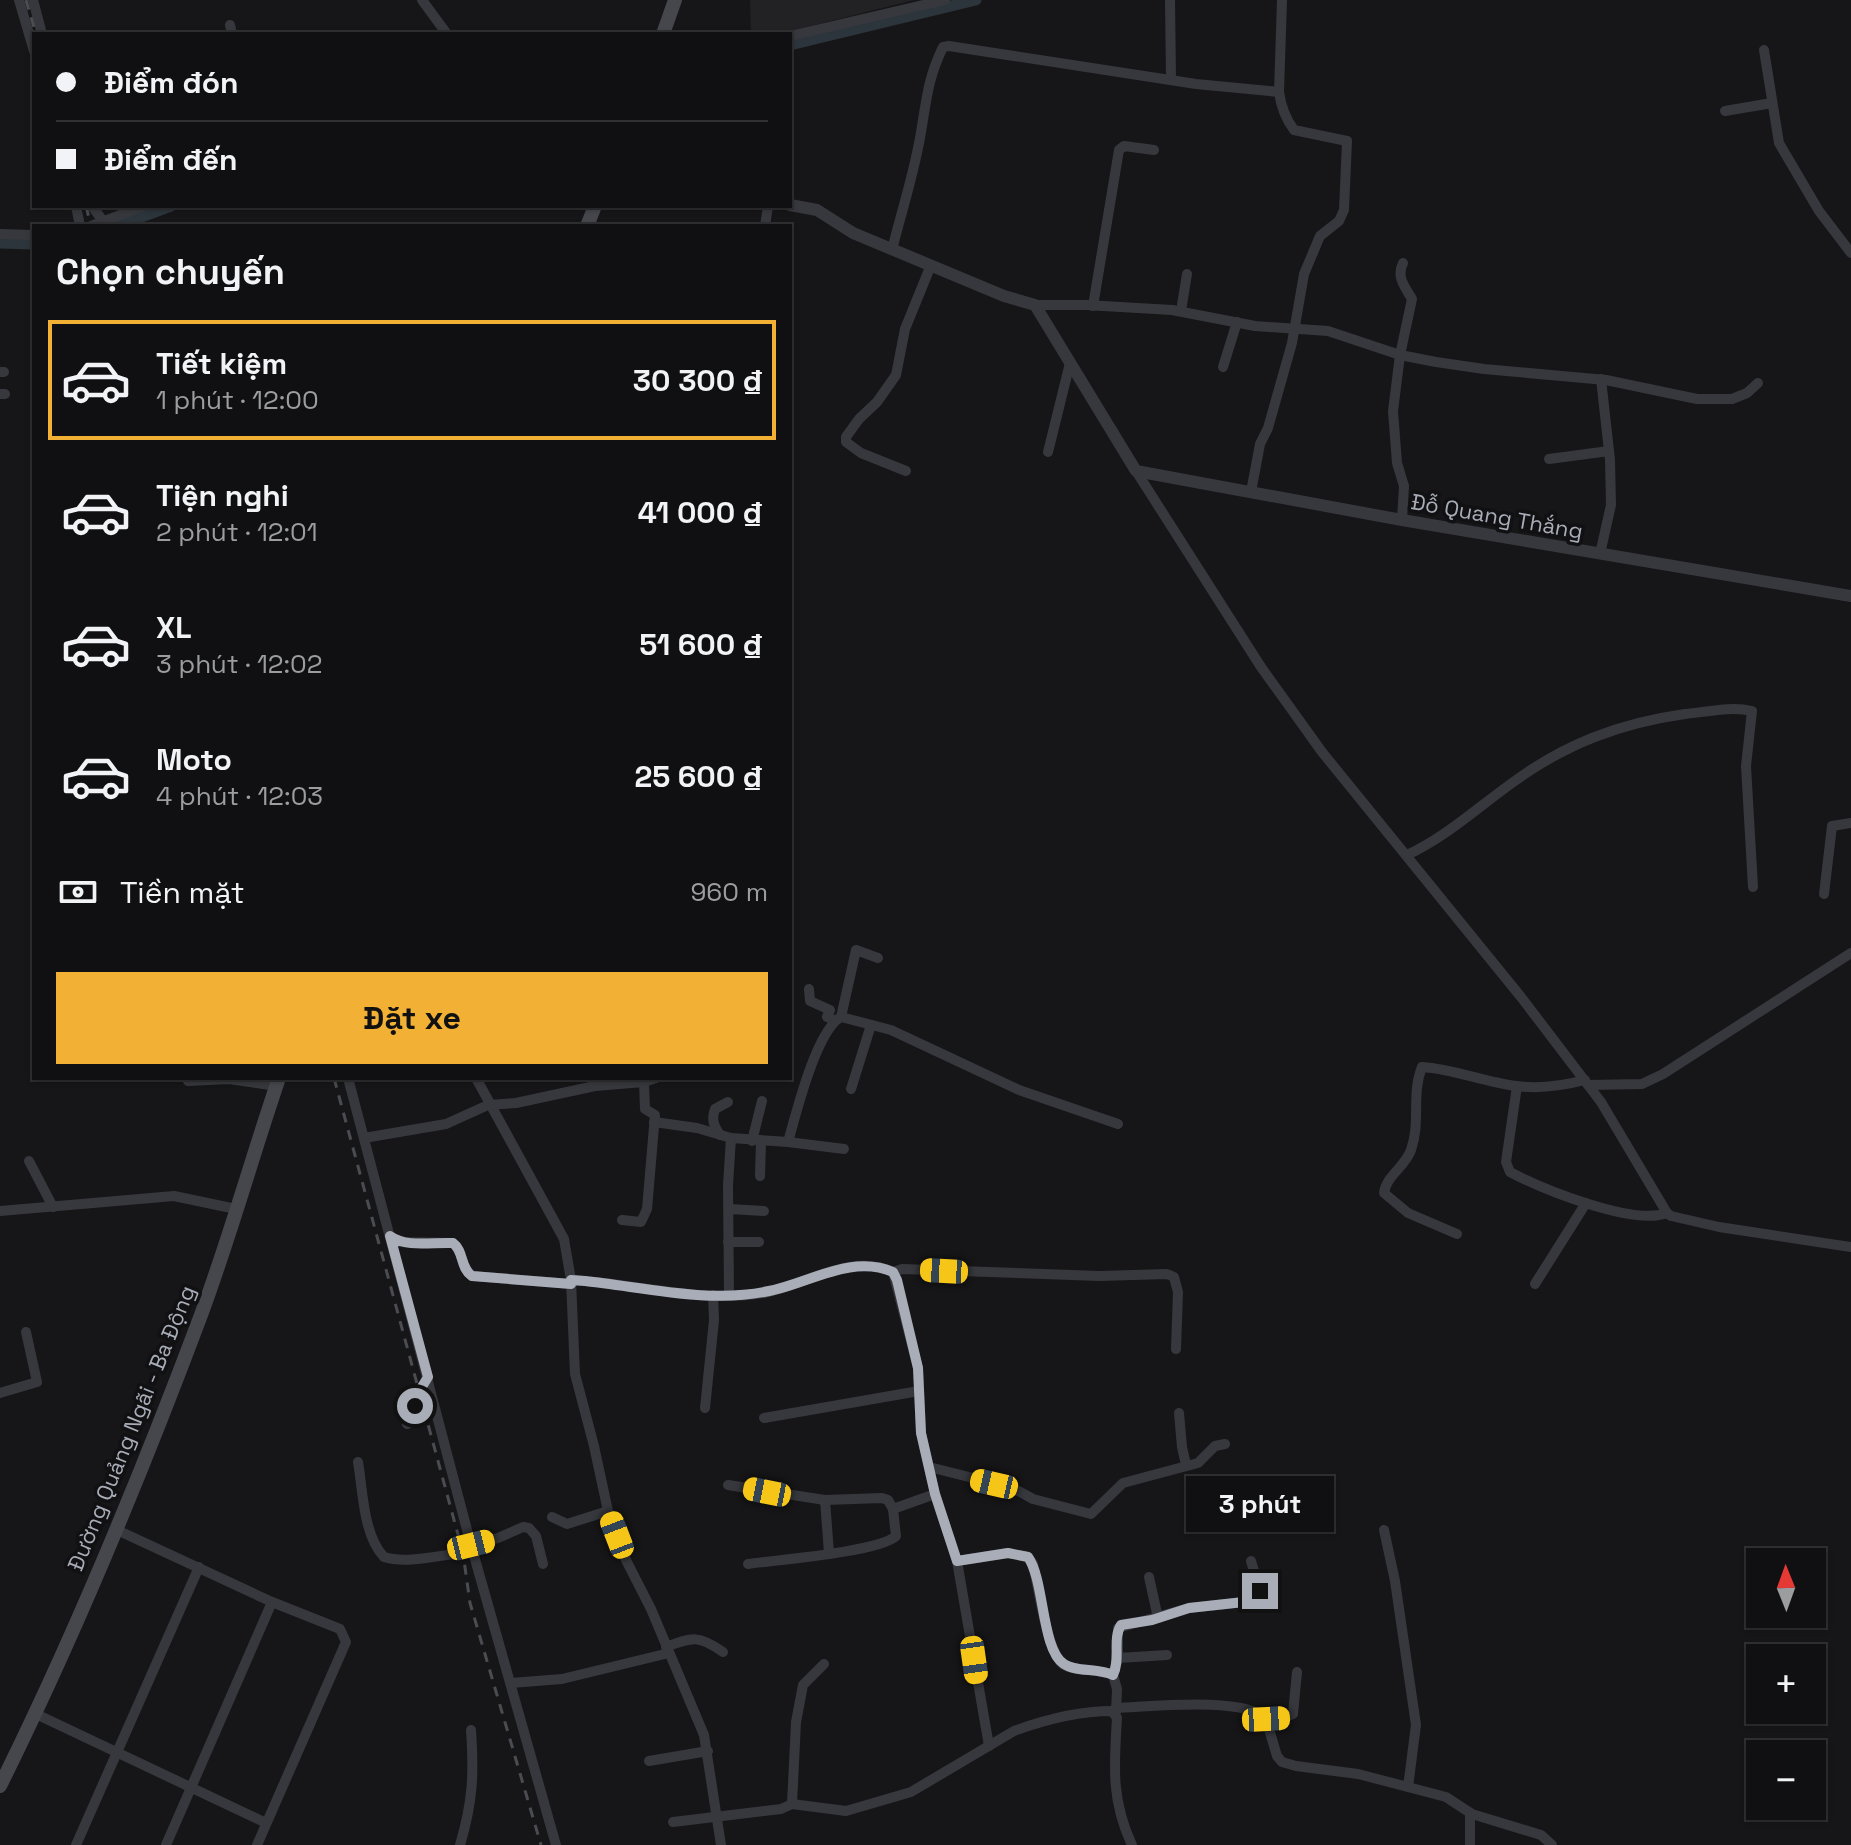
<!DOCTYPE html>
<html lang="vi">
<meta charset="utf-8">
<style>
:root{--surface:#101012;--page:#1e1e20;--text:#f1f3f6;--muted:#9c9d9f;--line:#303032;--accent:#f2b134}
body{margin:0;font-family:"Space Grotesk",sans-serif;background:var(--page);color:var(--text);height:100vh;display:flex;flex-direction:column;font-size:30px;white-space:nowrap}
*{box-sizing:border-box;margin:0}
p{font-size:26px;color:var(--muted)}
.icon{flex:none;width:44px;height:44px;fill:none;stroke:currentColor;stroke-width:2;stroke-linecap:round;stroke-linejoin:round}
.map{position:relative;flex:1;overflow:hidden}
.panel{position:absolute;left:32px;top:224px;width:760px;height:856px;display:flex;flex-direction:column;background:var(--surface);border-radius:0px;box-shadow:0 2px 6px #0004,0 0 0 2px var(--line)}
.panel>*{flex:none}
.banner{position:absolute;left:32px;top:32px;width:760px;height:176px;border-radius:0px;box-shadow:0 2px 6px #0004,0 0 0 2px var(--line);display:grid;align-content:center;height:176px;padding:0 24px;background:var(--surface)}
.needle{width:52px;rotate:359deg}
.controls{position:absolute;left:1746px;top:1548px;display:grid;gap:16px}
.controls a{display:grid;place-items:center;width:80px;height:80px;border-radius:0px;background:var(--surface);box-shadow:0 2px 6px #0004,0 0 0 2px var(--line);font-size:40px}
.end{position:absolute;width:36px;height:36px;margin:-18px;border:10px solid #a8adb8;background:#111;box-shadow:0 0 0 4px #111}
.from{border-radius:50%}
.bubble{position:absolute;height:56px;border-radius:0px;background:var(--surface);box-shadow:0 2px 6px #0004,0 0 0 2px var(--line);font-size:26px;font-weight:800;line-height:56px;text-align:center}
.car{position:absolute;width:24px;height:48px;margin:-24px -12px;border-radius:10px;box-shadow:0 0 6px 2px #0007;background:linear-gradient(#f5c518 24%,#345 0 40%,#f5c518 0 76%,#345 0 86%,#f5c518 0)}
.banner b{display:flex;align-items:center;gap:28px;height:76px;font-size:30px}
.banner b+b{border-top:2px solid var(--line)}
.banner i{width:20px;height:20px;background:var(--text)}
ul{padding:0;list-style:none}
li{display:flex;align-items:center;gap:24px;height:120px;margin:0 16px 12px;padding:0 8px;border:4px solid transparent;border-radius:0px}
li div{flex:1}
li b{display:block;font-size:30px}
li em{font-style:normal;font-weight:800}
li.current{border-color:var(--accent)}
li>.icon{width:72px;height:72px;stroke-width:1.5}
h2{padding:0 24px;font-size:36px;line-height:96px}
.pay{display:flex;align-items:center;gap:20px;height:88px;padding:0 24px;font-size:30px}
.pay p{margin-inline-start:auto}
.cta{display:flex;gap:16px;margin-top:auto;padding:16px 24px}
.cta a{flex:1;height:92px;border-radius:0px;background:var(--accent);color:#111;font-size:32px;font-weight:800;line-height:92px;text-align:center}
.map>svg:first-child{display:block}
.built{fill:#222225}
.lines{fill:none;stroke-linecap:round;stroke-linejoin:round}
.canal{stroke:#2c353c;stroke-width:11}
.minor{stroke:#37383d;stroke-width:10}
.tertiary{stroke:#37383d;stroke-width:12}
.secondary{stroke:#45474d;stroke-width:14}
.rail{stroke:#4a4c52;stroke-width:3;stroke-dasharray:10 8;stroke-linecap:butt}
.route{stroke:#a8adb8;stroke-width:10}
.labels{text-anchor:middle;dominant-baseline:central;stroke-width:7;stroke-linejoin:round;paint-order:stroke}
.street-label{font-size:22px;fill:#a8adb8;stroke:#111113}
</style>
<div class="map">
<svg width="1851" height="1845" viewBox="0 0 1851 1845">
<rect width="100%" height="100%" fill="#161618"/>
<path class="built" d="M750,0h164l-135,34h-28z"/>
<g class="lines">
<g class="canal">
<path d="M790,45l186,-45"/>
<path d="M117,226l54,-20"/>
<path d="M0,243l34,1"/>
</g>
<g class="minor">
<path d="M19,0l15,51"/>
<path d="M33,0l9,34"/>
<path d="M422,0l25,34"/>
<path d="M1170,0l1,78"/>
<path d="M230,25l2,9"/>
<path d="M790,36l155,-36"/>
<path d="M1764,50l15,93 40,68 32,42"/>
<path d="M1725,111l47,-8"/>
<path d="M76,206l4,20"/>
<path d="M92,206l11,15"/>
<path d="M91,226l53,-20"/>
<path d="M765,226l3,-20"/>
<path d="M0,234l34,1"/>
<path d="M892,250c10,-41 24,-82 30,-124 5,-31 7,-50 21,-79l6,-1 247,38 83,8"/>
<path d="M1035,305h51l86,5 83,16 73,5 72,24 36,7 48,7 122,11 91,19h35l15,-6 11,-10"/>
<path d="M1093,306l26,-156 5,-4 30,4"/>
<path d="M1181,311l6,-37"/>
<path d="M1223,367l14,-45"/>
<path d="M0,372h4"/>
<path d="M0,394h5"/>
<path d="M1048,452l22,-89"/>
<path d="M1549,459l60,-8"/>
<path d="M906,471l-45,-18 -15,-11v-5l13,-18 18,-17 19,-27 9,-46 26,-64"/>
<path d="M1136,471l125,196 61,85 199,245 80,105 66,111 4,3 48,11 132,20"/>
<path d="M1251,492l9,-48 8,-16 24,-85 12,-69 16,-38 19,-15 5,-11 3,-69 -53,-11c-9,-12 -13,-23 -15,-38l3,-92"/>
<path d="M1402,520l2,-34 -7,-23 -4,-52 7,-56 12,-56c-7,-12 -16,-22 -9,-36"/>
<path d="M1600,554l11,-49 -1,-45 -9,-81"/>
<path d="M1407,855c39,-18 70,-47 105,-72 53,-39 108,-60 173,-69 22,-2 46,-8 67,-3l-6,55 7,121"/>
<path d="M1824,894l8,-68 19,-3"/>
<path d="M809,989l1,12 20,9 -3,7 7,3"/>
<path d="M841,1017l15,-67 22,8"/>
<path d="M348,1078l123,467 85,300"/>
<path d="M476,1078l88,161 7,41 4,94 19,72 14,65 18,49 25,49 53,126 17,110"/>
<path d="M188,1081l41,-2 48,7"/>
<path d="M1588,1085l54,-1 21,-10 188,-121"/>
<path d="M1517,1086l-11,76 4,10c32,17 123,54 157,41"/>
<path d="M851,1089l20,-64"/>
<path d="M654,1122l43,6 34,10 57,4c8,-28 28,-111 53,-125l50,13 128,60 99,34"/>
<path d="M720,1135c-6,-9 -9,-15 -5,-26l13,-7"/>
<path d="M364,1138l82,-14 42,-19 28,-2 79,-17 49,-4 12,-4"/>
<path d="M752,1141l10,-40"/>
<path d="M788,1142l56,7"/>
<path d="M29,1161l24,46"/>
<path d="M760,1176l1,-35"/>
<path d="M729,1209l35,2"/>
<path d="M0,1211l174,-15 62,13"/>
<path d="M622,1220l19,2 6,-13 8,-94 -10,-6 -1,-27"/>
<path d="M1457,1234l-49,-21 -24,-20c2,-17 21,-26 27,-43 10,-28 0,-56 11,-83 32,2 62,15 94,19 23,3 46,0 69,-6"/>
<path d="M390,1236l8,6 55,1c11,8 7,25 19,33l99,8"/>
<path d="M728,1242h31"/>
<path d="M893,1272l9,-3 197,7 68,-2 7,3 4,15 -2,57"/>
<path d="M571,1280c64,3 133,25 197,12 40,-9 84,-39 125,-20l25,96 3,65 14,61 22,67 32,185"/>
<path d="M1535,1284l51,-81"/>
<path d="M729,1294l-1,-109 3,-47"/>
<path d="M0,1393l37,-11 -11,-50"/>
<path d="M705,1408l9,-88 -1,-25"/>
<path d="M1179,1413l3,34 4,18"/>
<path d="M764,1418l155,-27"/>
<path d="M407,1424l10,-5 -2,-18 13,-24"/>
<path d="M358,1462c5,29 5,73 26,95 25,8 62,-4 89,-5"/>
<path d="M929,1467l84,21 20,11 58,15 32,-31 75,-20 17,-17 10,-2"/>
<path d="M728,1485l97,15 57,-2 6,2 5,9 42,-15"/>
<path d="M825,1500l4,53"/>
<path d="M552,1517l15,7 41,-13"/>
<path d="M117,1530l155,72 68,27 6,13 -89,203"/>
<path d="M1384,1530l11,51 21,144 -8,62"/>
<path d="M471,1545l27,-7 25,-11 6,1 7,8 7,28"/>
<path d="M957,1561l51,-8 20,4 5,7c5,20 14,90 31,101 12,7 34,3 49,10l4,14 -1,23"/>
<path d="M748,1564c28,-4 131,-12 148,-28l-3,-27"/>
<path d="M1149,1577l9,41"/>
<path d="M666,1647c27,-10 33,-12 57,5"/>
<path d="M1118,1658l49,-3"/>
<path d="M1113,1675l5,-17v-30l71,-20 64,-7 7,-10 -9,-30"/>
<path d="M511,1683l51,-4 107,-26"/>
<path d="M1116,1708c33,-1 128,-12 150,11l11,37 5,6 14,4 62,8 88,23 26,17 69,21 11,10"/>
<path d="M36,1714l230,109"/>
<path d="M1266,1719l16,-1 11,-4 4,-42"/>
<path d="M649,1761l59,-10"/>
<path d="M792,1804l4,-82 7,-37 21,-21"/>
<path d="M673,1822l108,-13 11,-5 54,7 65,-19 103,-61c30,-11 66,-20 98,-20l5,7c-3,48 -6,82 15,127"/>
<path d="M76,1845l123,-278"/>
<path d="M166,1845l106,-243"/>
<path d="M460,1845c13,-44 14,-71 11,-115"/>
<path d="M1470,1845v-32"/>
</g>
<path class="tertiary" d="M790,205l27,5 36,23 151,63 31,9 101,166 266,49 449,76"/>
<g class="secondary">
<path d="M663,34l12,-34"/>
<path d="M587,226l8,-20"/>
<path d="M0,1786c76,-153 141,-311 201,-471 29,-78 51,-158 78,-237"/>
</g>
<g class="rail">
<path d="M26,0l10,34"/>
<path d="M86,206l5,20"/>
<path d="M334,1078l129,475 7,50 71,242"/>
</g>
</g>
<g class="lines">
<path class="route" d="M415,1406l5,-16 8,-13 -38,-141c17,12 42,6 63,7 11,8 7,25 19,33l99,8v-4l14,1c58,6 125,23 184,10 40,-8 83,-37 124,-19l4,8 21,88 3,65 14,61 22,67 51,-8 20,4c17,24 13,92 36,107 11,8 35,4 49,11 8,-16 -1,-36 8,-50l31,-5 37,-12 64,-7 7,-10"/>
</g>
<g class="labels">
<g class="street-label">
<text transform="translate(1497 516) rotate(10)">Đỗ Quang Thắng</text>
<text transform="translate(131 1428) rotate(-68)">Đường Quảng Ngãi - Ba Động</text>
</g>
</g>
</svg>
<div class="controls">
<a><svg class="needle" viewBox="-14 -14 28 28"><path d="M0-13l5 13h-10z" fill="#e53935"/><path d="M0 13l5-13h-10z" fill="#9c9d9f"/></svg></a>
<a>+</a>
<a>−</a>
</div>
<i class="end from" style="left:415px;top:1406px"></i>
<i class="end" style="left:1260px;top:1591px"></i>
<div class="bubble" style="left:1186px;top:1476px;width:148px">3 phút</div>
<i class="car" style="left:944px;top:1271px;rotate:273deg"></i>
<i class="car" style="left:994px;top:1484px;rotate:283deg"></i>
<i class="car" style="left:767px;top:1492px;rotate:281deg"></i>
<i class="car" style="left:617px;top:1535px;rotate:339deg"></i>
<i class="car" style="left:471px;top:1545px;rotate:76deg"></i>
<i class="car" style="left:974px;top:1660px;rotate:172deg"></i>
<i class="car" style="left:1266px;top:1719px;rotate:87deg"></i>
<div class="banner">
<b><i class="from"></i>Điểm đón</b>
<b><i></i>Điểm đến</b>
</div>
<section class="panel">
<h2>Chọn chuyến</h2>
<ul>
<li class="current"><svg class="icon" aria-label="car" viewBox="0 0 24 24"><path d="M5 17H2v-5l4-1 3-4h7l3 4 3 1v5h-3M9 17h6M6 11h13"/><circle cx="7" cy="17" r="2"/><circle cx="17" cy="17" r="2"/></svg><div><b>Tiết kiệm</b><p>1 phút · 12:00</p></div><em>30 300 ₫</em></li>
<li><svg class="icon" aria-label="car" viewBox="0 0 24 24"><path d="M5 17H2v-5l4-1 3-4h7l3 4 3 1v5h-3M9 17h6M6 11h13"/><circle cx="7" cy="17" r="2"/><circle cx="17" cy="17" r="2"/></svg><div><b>Tiện nghi</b><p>2 phút · 12:01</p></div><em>41 000 ₫</em></li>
<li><svg class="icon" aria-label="car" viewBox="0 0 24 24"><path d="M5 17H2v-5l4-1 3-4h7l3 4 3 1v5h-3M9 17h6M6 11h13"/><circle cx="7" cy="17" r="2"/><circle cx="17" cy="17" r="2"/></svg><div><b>XL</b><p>3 phút · 12:02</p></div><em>51 600 ₫</em></li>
<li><svg class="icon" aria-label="car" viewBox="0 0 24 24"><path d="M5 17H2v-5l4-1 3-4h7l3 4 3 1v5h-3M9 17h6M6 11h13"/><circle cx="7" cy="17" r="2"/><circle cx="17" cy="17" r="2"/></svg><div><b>Moto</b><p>4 phút · 12:03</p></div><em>25 600 ₫</em></li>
</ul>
<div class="pay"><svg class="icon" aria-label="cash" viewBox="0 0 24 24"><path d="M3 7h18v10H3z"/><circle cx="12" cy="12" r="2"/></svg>Tiền mặt<p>960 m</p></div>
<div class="cta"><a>Đặt xe</a></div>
</section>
</div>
